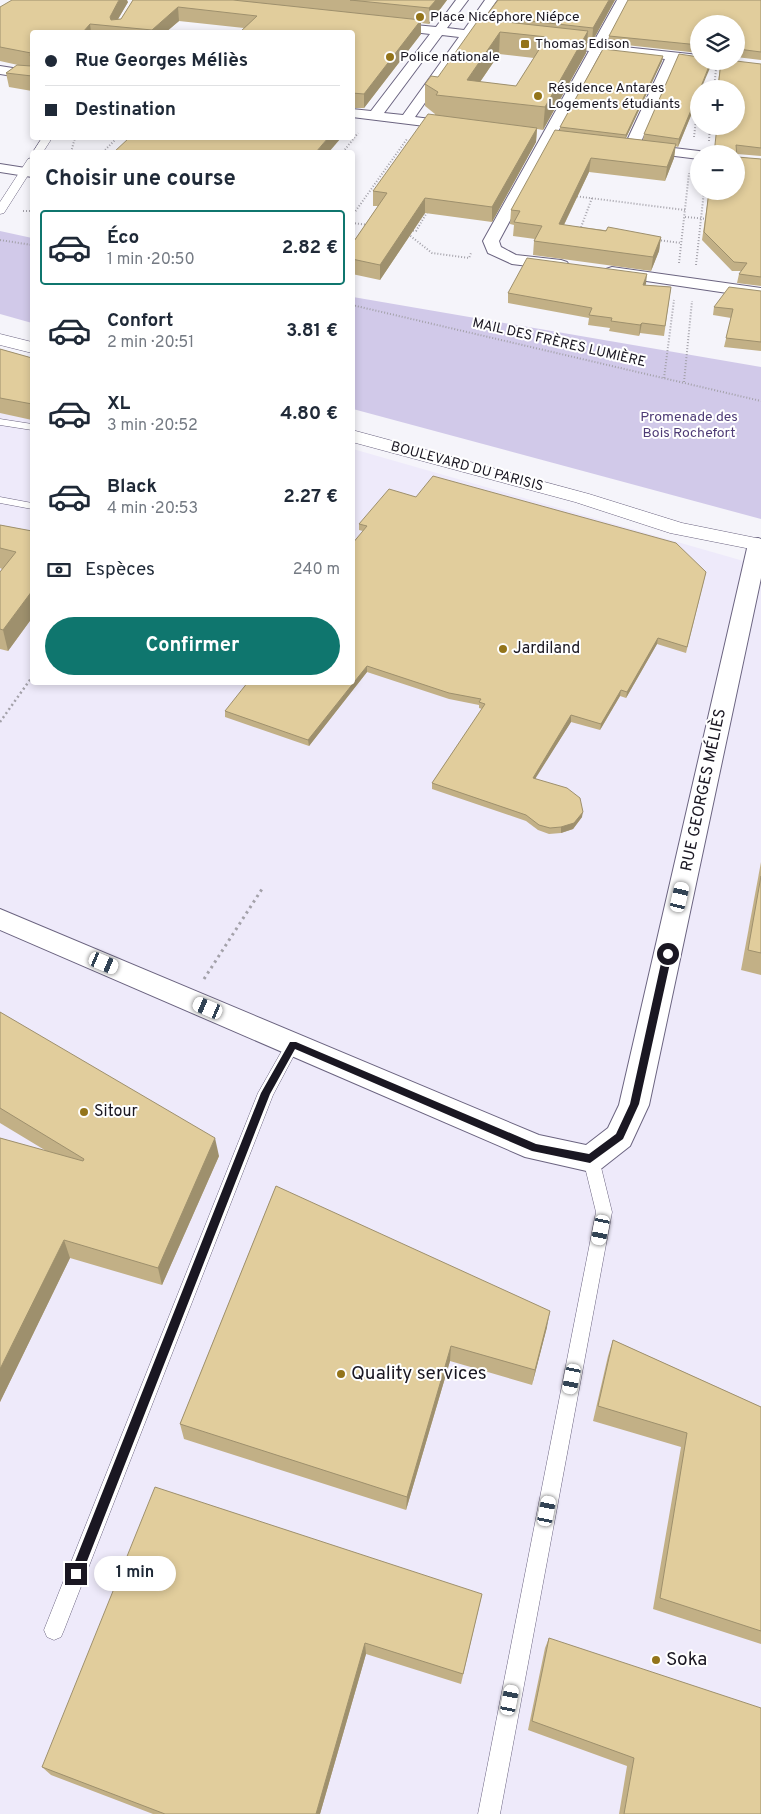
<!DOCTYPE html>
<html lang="fr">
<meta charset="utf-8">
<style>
:root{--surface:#fff;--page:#f2f2f3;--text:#1f2937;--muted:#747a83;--line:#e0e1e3;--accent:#0f766e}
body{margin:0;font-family:Overpass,sans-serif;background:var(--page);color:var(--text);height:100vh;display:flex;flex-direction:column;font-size:19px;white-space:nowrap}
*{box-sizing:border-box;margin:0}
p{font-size:16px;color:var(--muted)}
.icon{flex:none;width:28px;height:28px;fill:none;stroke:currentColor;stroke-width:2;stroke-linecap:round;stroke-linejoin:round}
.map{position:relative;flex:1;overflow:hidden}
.panel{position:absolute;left:30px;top:150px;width:325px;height:535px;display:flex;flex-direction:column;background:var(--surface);border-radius:5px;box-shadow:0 2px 8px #0003}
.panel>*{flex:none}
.top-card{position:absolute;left:30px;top:30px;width:325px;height:110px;border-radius:5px;box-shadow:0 2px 8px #0003;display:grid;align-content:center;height:110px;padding:0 15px;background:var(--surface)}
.buttons{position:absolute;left:690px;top:15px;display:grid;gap:10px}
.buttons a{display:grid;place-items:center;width:55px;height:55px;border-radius:50%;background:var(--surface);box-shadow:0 2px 8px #0003;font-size:25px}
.end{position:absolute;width:22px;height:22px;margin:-11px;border:6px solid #1a1722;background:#fff;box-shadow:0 0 0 2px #fff}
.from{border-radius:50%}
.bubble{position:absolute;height:35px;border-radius:18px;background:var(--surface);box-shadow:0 2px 8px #0003;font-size:16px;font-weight:700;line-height:35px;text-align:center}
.car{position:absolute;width:15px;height:30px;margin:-15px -8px;border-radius:6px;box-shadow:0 0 4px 1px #0007;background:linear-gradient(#fff 24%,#345 0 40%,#fff 0 76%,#345 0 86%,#fff 0)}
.top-card b{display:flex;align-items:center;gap:18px;height:48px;font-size:19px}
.top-card b+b{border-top:1px solid var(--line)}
.top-card i{width:12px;height:12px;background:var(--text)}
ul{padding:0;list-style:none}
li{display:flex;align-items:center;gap:15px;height:75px;margin:0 10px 8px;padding:0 5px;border:2px solid transparent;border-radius:5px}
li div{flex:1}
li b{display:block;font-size:19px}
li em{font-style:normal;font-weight:700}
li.current{border-color:var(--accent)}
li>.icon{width:45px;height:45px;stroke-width:1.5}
h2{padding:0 15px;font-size:22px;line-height:60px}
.pay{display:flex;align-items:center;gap:12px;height:55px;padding:0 15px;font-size:19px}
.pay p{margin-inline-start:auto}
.action{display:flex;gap:10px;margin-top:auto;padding:10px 15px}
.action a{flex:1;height:58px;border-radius:30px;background:var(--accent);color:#fff;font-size:20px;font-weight:700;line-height:58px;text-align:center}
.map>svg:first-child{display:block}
.built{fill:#eeeafa}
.green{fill:#d1c9e9}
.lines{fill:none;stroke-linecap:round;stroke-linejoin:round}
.service-casing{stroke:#6b6480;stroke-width:1}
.pedestrian-casing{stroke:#6b6480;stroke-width:1}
.minor-casing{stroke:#6b6480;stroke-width:2}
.tertiary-casing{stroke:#6b6480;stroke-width:1}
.path-far2{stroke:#a3a1a9;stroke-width:2;stroke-dasharray:1 2;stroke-linecap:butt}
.path-far1{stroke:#a3a1a9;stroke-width:2.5;stroke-dasharray:2 3;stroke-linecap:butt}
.path{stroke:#a3a1a9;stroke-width:3;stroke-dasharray:2.5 4;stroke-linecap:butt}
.service{fill:#fff;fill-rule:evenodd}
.pedestrian{fill:#fff;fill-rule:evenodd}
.minor{fill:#fff;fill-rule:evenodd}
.tertiary{fill:#fff;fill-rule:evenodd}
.wall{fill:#c2b086;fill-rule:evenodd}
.shaded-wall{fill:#9e906d}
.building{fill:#e1cd9c;stroke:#9e906d;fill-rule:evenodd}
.route{fill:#1a1722}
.poi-dot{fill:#93741a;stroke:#fff;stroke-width:2}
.labels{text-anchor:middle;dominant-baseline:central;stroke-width:4;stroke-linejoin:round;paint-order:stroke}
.far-poi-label{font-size:14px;fill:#1a1722;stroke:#fff;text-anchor:start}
.far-street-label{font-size:14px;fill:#1a1722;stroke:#fff}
.far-park-label{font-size:14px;fill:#4e3b76;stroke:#fff}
.poi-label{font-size:16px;fill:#1a1722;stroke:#fff;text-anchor:start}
.street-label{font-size:16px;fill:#1a1722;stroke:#fff}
.near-poi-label{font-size:19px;fill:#1a1722;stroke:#fff;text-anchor:start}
</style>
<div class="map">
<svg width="761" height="1814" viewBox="0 0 761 1814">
<rect width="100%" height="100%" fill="#f5f4fa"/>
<path class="built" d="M0,351l32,9v322h320l1,-233 408,117v1248h-761z"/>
<g class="green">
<path d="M0,231l32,7v85l-32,-9z"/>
<path d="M353,297l408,70v152l-408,-110z"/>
</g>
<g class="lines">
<defs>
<g id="service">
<path d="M0,419l32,5v6l-32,-5z"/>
<path d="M0,497l32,6v6l-32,-6z"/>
<path d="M293,1038l5,2 2,4 -27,51 -209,535 -3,7 -7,3 -7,-3 -3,-7 214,-537 30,-53z"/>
<path d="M591,1152l6,2 2,5 13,53 -112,602h-22l118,-602 -13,-53 2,-5z"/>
</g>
<g id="pedestrian">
<path d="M42,138h10l-9,14h-10z"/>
<path d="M32,158v11l-28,44 -4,1v-12l28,-43z"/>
</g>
<g id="minor">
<path d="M456,0h12l-21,28 17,2 21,-30h12l-22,31 30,3 6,4 -6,4 -35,-4 -55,79 47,6 2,3 -2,3 -5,1 -105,-13v-8l19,2 59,-77 -43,-5 -6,-4 2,-3 53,5zM442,35l17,2 -56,78 -19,-2z"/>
<path d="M617,0h12l-24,45 94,10v6h5l-5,2 -22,-3 -37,84 59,7 6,3h-6v5l-73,-9 -2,-3 41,-88 -64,-7 -102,189 2,6 15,8 45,5 6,2 2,3 -2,3 -6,2 -49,-6 -24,-11 -5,-12 106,-190 -12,-2 -2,-3 6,-4 12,1z"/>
<path d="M0,66l32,5v8l-32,-5z"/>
<path d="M0,164l32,5v8l-32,-5z"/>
<path d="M612,267l149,21v10l-155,-23 -2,-3 2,-3z"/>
<path d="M758,538l3,1v39l-112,527 -19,41 -28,22 -11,4 -66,-15 -525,-227v-21l539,226 47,10 22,-17 11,-23 129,-561 3,-4z"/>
</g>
<g id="tertiary">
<path d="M0,334l32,8v11l-32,-8z"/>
<path d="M352,430l237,64 93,29 79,16v12l-91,-18 -95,-31 -223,-60z"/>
</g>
</defs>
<use href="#service" class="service-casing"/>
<use href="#pedestrian" class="pedestrian-casing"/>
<use href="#minor" class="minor-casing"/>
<use href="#tertiary" class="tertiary-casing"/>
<g class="path-far2">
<path d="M714,89l2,-20"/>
<path d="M694,137l5,-43"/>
<path d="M709,141l1,-15"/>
<path d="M71,152l4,-14"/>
<path d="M103,152l14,-14"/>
<path d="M343,152l15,-19"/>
<path d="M574,196l111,14"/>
<path d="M23,211h9"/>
<path d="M352,216l55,-77"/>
<path d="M685,217l23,2"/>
<path d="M352,223l17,2"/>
<path d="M410,230l6,1 13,-22"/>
<path d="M580,230l12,-32"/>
<path d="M408,234l24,19 37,5 2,-5"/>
<path d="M0,240l32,5"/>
<path d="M658,240l23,3"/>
<path d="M679,263l10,-90"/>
<path d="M696,265l8,-74"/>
<path d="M352,305l409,96"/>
<path d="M664,378l10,-78"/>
<path d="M684,382l8,-81"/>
</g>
<path class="path-far1" d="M0,722l32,-45"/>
<path class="path" d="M204,979l58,-90"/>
<use href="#service" class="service"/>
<use href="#pedestrian" class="pedestrian"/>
<use href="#minor" class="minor"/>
<use href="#tertiary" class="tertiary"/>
</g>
<g class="wall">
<path d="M133,0h314l-18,24 -8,-1v11l-57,74h-9v11l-3,4v-91l-108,-4 -65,-7 -13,11h-134v59l-23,-4 -3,-14 12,-8 -18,-4v-54l128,-5 -10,17h3z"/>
<path d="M615,0l-23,42 -5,-1 -1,12 -43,77 -6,-1 -1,13 -44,80 -67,-9 -45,67 -28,-6v-30l26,-38h-5v-15l62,-76v-1l-10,-8v-22l13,-7 48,-57v-4zM499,54l35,4 -18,28 -36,-4z"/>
<path d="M761,0v60l-25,-3v-33h-37v29l-91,-10 1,-7z"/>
<path d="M663,56l-1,5 -36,77 17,2 1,-6 55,-45v7l-21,51 -3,-1 -1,12 -9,23 -76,-9 -25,53 97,12 -2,14 -8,20 -118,-16 1,-14 1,-2 -22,-3 1,-11 -4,-1 1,-14 49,-79v-4z"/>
<path d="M721,61l40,3v92l-24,-2v3l24,2v127l-24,-3 2,-9 2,-3h-9l-30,-31 7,-49h27v-102h-19z"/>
<path d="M645,285l26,2 -7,49 -24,-3 -1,3 -30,-5 1,-3 -22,-3 1,-7 -81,-15v-10z"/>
<path d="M761,291v60l-37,-4 7,-29 -18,-3 1,-8z"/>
<path d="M0,349l32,9v62l-32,-7z"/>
<path d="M416,497l290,75 -20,81 -29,-9 -31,54 -6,-2 -20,34 -29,-8 -36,56 47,39 -9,12 -12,4 -12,1 -11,-4 -12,-9 -94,-32v-6l50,-74 -3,-1v-3l-30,-6 -82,-27 -58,74 -84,-29v-6l127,-29 11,-151 -4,-1v-6z"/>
<path d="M0,525l32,6v87l-24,33 -8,-2v-77l2,-3 -2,-1z"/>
<path d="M761,862v113l-20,-5z"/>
<path d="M0,1012l219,144 -57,129 -92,-27 -70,144v-264l48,14 -48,-29z"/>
<path d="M276,1186l271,141 -15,58 -82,-24 -44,149 -222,-71 -4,-15z"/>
<path d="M613,1340l148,67v237l-108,-35 28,-162 -88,-26 15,-65z"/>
<path d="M482,1594l-21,90 -95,-30 -46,160h-167l-102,-39 -9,-8z"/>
<path d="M549,1638l212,176h-142l8,-48 -99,-36 17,-82z"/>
</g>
<g class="shaded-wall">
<path d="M119,0h8l1,2 -14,24 -4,-9z"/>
<path d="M436,0h11l-18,24v-16z"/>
<path d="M609,0h6l-23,42 1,-14z"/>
<path d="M178,7l1,14 -13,11h-14v-2z"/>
<path d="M421,20v14l-57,74v-14z"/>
<path d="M90,24l1,8h-8z"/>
<path d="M588,31l-2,22 -43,77 2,-23z"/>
<path d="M500,32l-1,22 -30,44 -2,-18z"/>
<path d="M663,56l-1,5 -37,79 1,-5z"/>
<path d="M711,61h2l-12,28h-1z"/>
<path d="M699,91v5l-21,51 1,-8z"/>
<path d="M355,104v15l-3,4v-16z"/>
<path d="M537,128l-1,14 -44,80v-15z"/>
<path d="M180,138h14l-13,14z"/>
<path d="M328,138h13l-12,14h-13z"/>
<path d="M676,144l-2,14 -9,23 2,-14z"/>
<path d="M591,158l-2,14 -32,67 2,-15z"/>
<path d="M425,198v15l-45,67v-15z"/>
<path d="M661,237l-2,14 -8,20 2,-14z"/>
<path d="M647,274l-1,10 -5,11 2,-10z"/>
<path d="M642,323l-2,10 -1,3 1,-11z"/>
<path d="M32,591v27l-24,33 -5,-21z"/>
<path d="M658,638l-1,6 -31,54 1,-6z"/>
<path d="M367,666v6l-58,74 -1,-6z"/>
<path d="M621,690l-1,6 -20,34 1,-6z"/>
<path d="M571,715v7l-39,62 1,-6z"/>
<path d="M583,812l-1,5 -9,12 -12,4v-6z"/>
<path d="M215,1138l4,18 -57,129 -4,-17z"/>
<path d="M64,1240l6,18 -70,144v-33z"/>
<path d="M550,1311l-3,16 -15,58 3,-15z"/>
<path d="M451,1346l-1,15 -44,149 1,-13z"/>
<path d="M365,1643l1,11 -46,160h-4z"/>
</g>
<g class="building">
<path d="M12,0h107l-9,17 1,3 10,-1 12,-19h100l188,20 -57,74 -12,-1v-61h-112l17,-16 -79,-9 -26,23 -62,-6 -7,8h-51v44l-26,-3 11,-8 14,1v-9l-1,-2 1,-2 -31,-6v-40z"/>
<path d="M350,0h86l-7,8z"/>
<path d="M498,0h111l-16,28 -107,-12z"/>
<path d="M628,0h133v52l-23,-3 -2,2v-27h-37v21l-90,-9z"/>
<path d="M479,19l109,12 -43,76 -109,-12 2,-3 -13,-8 6,-8 7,1zM500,32l47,5 -31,49 -49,-6z"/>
<path d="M603,49l60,7 -37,79 -66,-8z"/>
<path d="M679,54l20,3v4h12l-11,28h-1v2l-20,48 -35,-5z"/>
<path d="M721,61h15l25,3v84l-25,-3 1,12 24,2v118l-22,-3 8,-11 -13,-1 -30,-30 5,-41h27v-37h-22l3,-28h19v-37h-18z"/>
<path d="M428,114l109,14 -45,79 -67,-9 -45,67 -28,-6v-15l35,-51 -14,-2z"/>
<path d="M555,130l121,14 -9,23 -76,-9 -32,66 47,7 2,-4 53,10 -8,20 -119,-16 8,-15 -28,-4 6,-11 -9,-1z"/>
<path d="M129,138h51l1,1h16l1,-1h130l-12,14h-202z"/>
<path d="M527,258l120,16 -4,11 28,2 -6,39 -23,-3 -2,2 -29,-4 1,-3 -23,-3 3,-7 -84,-15z"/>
<path d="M729,287l32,4v51l-35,-4 7,-29 -19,-2z"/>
<path d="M0,349l32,9v46l-32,-6z"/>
<path d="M433,476l243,67 30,29 -19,75 -29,-9 -31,54 -6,-2 -20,34 -30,-9 -38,63 34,10 13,10 3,14 -9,11 -13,4 -11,1 -11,-3 -13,-10 -94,-32 53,-79 -6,-2 2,-3 -32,-6 -82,-27 -59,74 -83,-29 23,-29h104v-138l15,-18 -8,-2 30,-35 27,8z"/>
<path d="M0,525l32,6v60l-29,39 -3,-1v-57l16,-20 -16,-4z"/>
<path d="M761,876v77l-13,-3z"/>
<path d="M0,1012l215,126 -57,130 -94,-28 -64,129v-231l83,23 1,-2 -84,-51z"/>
<path d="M276,1186l274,125 -15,59 -84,-24 -44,151 -227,-73z"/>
<path d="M613,1340l148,67v224l-101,-33 27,-165 -89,-27z"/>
<path d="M155,1487l327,107 -19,80 -98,-31 -49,171h-151l-123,-47z"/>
<path d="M549,1638l212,70v106h-137l10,-56 -102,-37z"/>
</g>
<path class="route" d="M668,950l4,4 -33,150 -16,35 -33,24 -58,-12 -237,-102 -25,45 -190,485 -4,1 -4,-1 -2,-5 191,-481 29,-51h6l240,102 53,10 27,-20 14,-30 33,-150z"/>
<g class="poi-dot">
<circle cx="420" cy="17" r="5"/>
<rect x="520" y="39" width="10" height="10" rx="2.5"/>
<circle cx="390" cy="57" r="5"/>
<circle cx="538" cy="96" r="5"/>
<circle cx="503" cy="649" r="5"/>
<circle cx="84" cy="1112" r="5"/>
<circle cx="341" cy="1374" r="5"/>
<circle cx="656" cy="1660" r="5"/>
</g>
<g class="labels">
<g class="far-poi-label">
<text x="430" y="17">Place Nicéphore Niépce</text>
<text x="535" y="44">Thomas Edison</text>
<text x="400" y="57">Police nationale</text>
<text x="548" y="88">Résidence Antares<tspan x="548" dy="16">Logements étudiants</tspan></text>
</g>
<g class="far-street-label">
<text transform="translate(559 343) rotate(13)">MAIL DES FRÈRES LUMIÈRE</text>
<text transform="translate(467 467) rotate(15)">BOULEVARD DU PARISIS</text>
</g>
<g class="far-park-label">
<text x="689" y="417">Promenade des<tspan x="689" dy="16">Bois Rochefort</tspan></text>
</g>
<g class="poi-label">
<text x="513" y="649">Jardiland</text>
<text x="94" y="1112">Sitour</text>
</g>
<g class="street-label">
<text transform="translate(704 790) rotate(-78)">RUE GEORGES MÉLIÈS</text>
</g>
<g class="near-poi-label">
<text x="351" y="1374">Quality services</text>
<text x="666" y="1660">Soka</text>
</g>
</g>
</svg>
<div class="buttons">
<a><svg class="icon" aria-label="layers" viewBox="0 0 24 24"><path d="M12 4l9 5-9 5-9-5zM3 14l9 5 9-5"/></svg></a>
<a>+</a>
<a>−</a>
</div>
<i class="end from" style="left:668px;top:954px"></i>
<i class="end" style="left:76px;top:1574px"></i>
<div class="bubble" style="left:94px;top:1556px;width:82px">1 min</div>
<i class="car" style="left:680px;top:897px;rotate:13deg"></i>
<i class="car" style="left:104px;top:963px;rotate:113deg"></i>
<i class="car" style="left:208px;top:1008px;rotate:293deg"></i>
<i class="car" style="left:601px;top:1230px;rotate:191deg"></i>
<i class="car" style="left:572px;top:1379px;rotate:191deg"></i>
<i class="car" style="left:547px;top:1511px;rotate:11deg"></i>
<i class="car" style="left:510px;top:1700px;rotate:11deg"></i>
<div class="top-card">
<b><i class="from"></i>Rue Georges Méliès</b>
<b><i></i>Destination</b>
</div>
<section class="panel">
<h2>Choisir une course</h2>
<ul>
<li class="current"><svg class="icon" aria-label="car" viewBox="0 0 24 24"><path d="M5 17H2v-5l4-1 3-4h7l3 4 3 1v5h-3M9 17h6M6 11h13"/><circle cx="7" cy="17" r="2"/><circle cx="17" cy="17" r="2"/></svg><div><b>Éco</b><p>1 min · 20:50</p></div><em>2.82 €</em></li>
<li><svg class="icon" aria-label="car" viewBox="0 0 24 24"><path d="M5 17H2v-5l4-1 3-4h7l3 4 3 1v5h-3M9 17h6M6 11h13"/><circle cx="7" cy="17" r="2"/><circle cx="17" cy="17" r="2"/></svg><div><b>Confort</b><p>2 min · 20:51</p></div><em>3.81 €</em></li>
<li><svg class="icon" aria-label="car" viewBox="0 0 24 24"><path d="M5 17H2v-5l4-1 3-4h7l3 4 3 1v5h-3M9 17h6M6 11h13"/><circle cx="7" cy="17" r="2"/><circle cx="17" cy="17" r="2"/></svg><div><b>XL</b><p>3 min · 20:52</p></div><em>4.80 €</em></li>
<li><svg class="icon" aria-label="car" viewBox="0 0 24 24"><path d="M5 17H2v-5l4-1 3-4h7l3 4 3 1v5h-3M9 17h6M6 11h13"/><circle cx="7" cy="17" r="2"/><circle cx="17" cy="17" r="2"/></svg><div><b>Black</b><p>4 min · 20:53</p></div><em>2.27 €</em></li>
</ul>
<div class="pay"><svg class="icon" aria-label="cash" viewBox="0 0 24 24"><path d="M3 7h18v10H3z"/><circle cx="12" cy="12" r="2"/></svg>Espèces<p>240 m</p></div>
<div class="action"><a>Confirmer</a></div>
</section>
</div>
